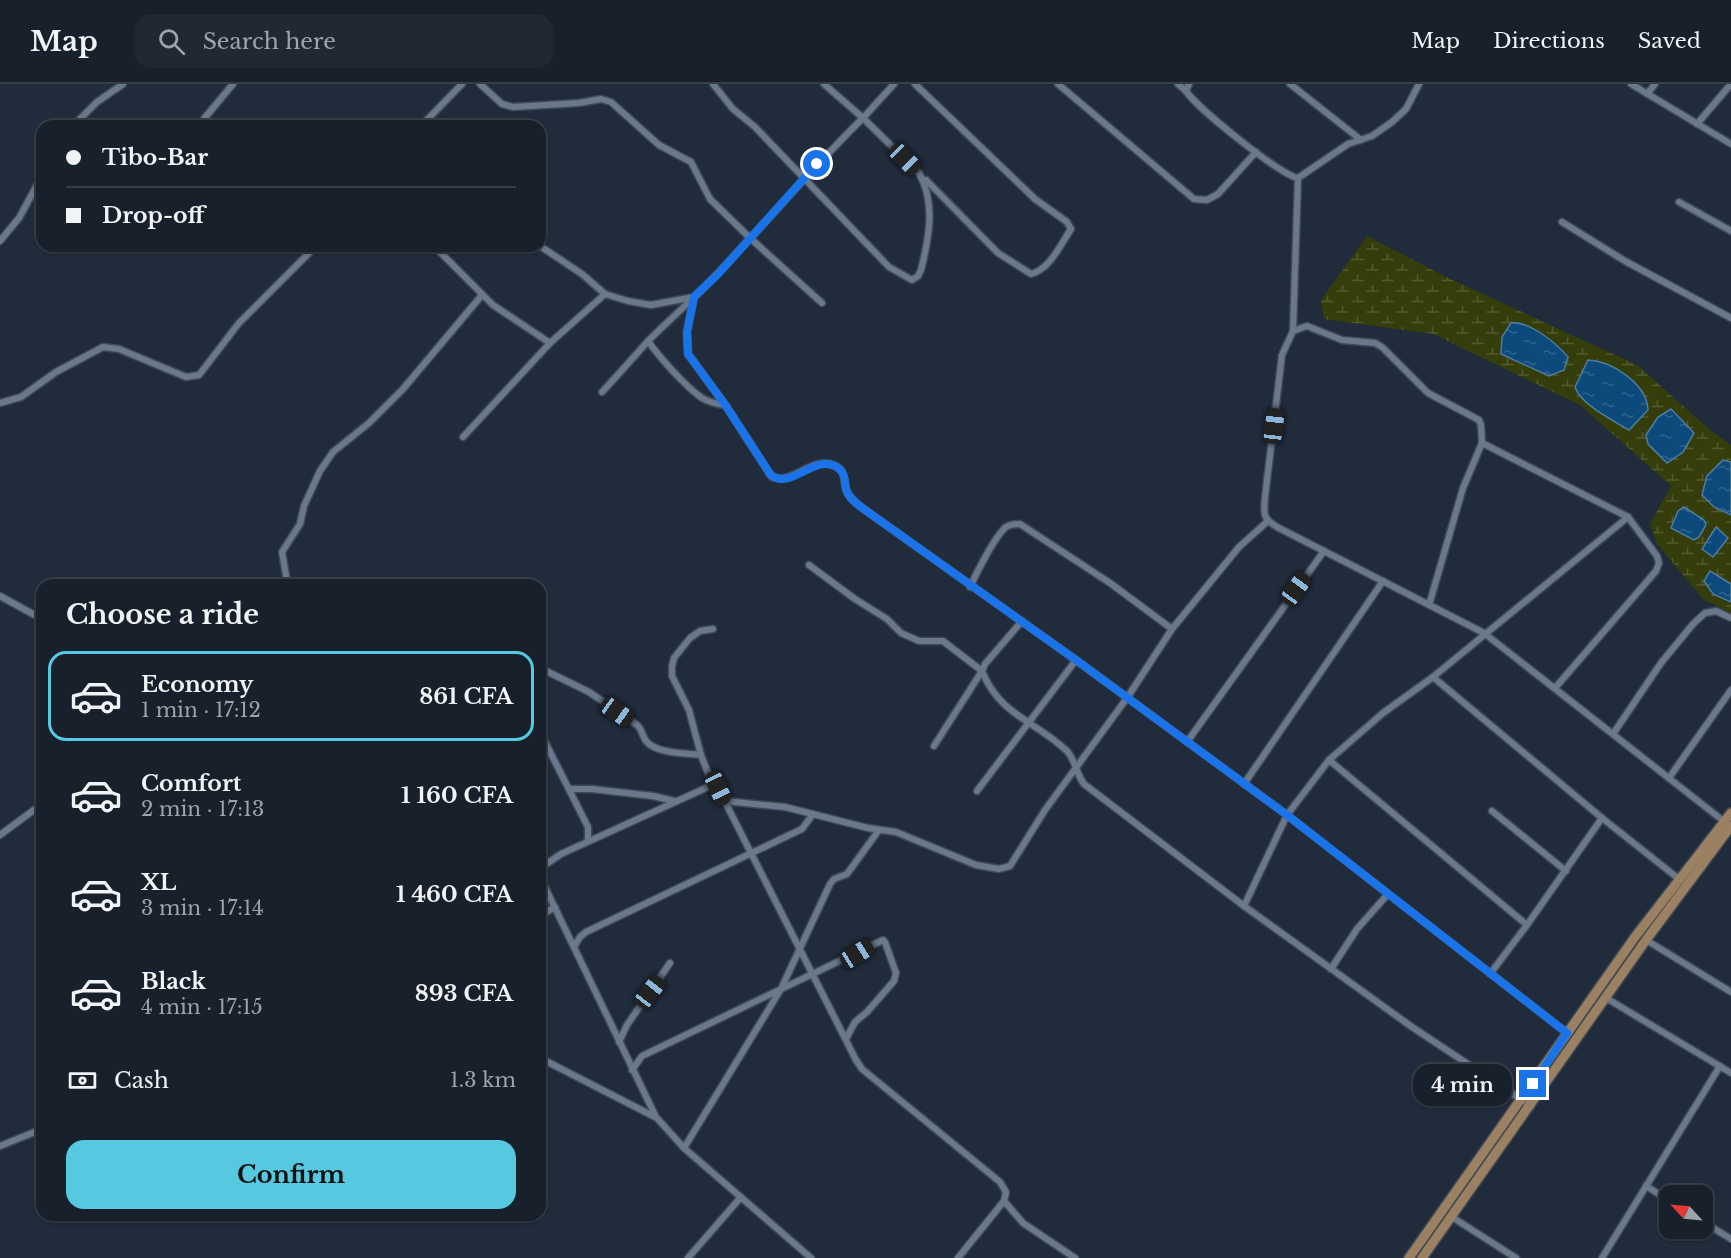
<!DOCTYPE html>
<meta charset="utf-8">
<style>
:root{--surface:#18202c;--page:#212834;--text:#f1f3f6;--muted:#9fa3a9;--line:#363e48;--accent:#56c9e1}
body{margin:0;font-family:"Libre Baskerville",serif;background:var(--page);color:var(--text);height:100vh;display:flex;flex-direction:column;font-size:22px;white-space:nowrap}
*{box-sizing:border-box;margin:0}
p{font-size:20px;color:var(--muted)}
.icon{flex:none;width:33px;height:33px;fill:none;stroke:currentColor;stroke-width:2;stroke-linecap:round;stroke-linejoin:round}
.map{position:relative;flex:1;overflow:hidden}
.drawer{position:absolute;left:36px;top:495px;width:510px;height:642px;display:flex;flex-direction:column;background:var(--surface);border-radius:18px;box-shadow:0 2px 4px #0004,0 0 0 2px var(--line)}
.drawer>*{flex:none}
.hud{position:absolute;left:36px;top:36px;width:510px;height:132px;border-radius:18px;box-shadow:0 2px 4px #0004,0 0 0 2px var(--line);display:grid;align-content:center;height:132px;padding:0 30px;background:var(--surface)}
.needle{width:39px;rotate:296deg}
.controls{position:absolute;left:1659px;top:1101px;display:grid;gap:12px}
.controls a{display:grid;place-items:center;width:54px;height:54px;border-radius:12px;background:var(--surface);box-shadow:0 2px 4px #0004,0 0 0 2px var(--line);font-size:30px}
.end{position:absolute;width:27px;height:27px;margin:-14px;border:8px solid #1a73e8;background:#fff;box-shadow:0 0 0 3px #fff}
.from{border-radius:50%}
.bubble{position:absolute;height:42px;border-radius:18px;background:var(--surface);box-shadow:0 2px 4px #0004,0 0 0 2px var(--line);font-size:20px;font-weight:800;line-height:42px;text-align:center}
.car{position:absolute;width:18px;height:36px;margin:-18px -9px;border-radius:8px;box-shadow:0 0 4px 2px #0007;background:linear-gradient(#222 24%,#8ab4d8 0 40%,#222 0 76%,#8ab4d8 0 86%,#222 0)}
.hud b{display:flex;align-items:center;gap:21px;height:57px;font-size:22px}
.hud b+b{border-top:2px solid var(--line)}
.hud i{width:15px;height:15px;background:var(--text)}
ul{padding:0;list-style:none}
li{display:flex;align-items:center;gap:18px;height:90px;margin:0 12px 9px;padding:0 18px;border:3px solid transparent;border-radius:18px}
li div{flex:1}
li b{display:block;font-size:22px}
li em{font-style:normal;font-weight:800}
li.selected{border-color:var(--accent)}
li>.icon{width:54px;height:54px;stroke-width:1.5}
h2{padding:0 30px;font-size:27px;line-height:72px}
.pay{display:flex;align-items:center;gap:15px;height:66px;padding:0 30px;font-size:22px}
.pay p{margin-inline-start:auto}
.cta{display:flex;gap:12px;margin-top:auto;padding:12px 30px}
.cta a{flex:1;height:69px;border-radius:18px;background:var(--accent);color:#111;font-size:24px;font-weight:800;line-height:69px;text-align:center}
header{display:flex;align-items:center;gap:36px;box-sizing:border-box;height:84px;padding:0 30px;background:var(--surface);border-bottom:2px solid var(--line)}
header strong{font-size:28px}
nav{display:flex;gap:33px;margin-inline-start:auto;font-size:21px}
.search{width:420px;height:54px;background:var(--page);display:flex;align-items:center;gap:15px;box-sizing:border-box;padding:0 21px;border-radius:18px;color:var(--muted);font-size:22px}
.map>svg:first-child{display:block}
.wetland{fill:url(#wetland-marsh)}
.water{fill:url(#water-ripples);stroke:#4e7ca2;stroke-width:1.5}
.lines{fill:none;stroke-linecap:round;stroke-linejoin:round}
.street-casing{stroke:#3f4956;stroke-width:9}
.primary-casing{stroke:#3f4956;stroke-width:12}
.street{stroke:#6a788b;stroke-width:6}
.primary{stroke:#9c8062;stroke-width:9}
.route{stroke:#1a73e8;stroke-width:8}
</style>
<header>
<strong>Map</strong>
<div class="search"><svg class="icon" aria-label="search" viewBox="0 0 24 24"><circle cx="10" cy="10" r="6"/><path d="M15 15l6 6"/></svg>Search here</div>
<nav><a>Map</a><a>Directions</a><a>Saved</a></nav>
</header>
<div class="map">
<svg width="1731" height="1174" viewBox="0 0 1731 1174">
<defs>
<pattern id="wetland-marsh" width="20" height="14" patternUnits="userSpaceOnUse" patternTransform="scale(1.5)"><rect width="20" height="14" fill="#353e0a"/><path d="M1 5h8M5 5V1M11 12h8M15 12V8" fill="none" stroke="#525a2f"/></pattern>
<pattern id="water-ripples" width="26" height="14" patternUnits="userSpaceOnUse" patternTransform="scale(1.5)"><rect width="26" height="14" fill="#0c4a7c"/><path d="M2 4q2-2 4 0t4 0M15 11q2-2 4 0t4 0" fill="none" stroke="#2f6490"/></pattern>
</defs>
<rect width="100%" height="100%" fill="#202b3b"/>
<path class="wetland" d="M1367,152l79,41 191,88 73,65 21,15v168l-28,-14 -46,-55 -7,-20 21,-38 -91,-81 -147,-71 -109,-15 -3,-19z"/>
<g class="water">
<path d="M1511,239c19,-2 45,20 57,34l-4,13 -15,6 -48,-22 1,-17z"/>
<path d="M1588,276c24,1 59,24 60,50l-19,20c-15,-9 -49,-26 -54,-43z"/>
<path d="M1671,325l23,24 -11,19 -16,11 -19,-19 -2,-9 12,-18z"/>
<path d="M1723,376l8,2v53l-17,-8 -12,-12 5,-19z"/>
<path d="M1684,423l20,13 2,5 -7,12 -5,3 -23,-12 7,-17z"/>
<path d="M1716,443l12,11 -15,19 -11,-8z"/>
<path d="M1710,487l21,13v18l-18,-8 -9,-13z"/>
</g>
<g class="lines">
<defs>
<g id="street">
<path d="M480,0l22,20 11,3 66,-4 22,-4 10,3 48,43 32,17 19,37 40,39 72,65"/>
<path d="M824,0l39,34 31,-34"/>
<path d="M915,0l120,115 32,23 4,7c-10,15 -21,40 -40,45l-33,-21 -72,-73"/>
<path d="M1058,0l136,115 13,1 11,-6 38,-42"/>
<path d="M1178,0l8,7"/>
<path d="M1189,0l-3,7c11,17 94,84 112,87l50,-34 24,-8 20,-14 14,-13 13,-25"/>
<path d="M1290,0l71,56"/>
<path d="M1631,0l100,60"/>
<path d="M1647,10l8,-10"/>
<path d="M1697,40l34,-40"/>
<path d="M73,42l24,-24 26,-18"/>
<path d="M198,42l35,-42"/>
<path d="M421,42l41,-42"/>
<path d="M1679,118l52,29"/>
<path d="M1562,138l63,39 106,57"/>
<path d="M0,157l19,-23 23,-42"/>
<path d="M434,162l59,59 57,38"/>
<path d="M540,162l42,28 23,20"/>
<path d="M1293,247l5,-153"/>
<path d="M648,257c12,17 38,46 54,57 7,4 15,6 23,7"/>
<path d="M602,308c16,-17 31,-34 46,-51 24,-24 49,-45 72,-70 48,-51 93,-104 143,-153l56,55c17,30 10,65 2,97l-3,6 -6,4 -23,-13 -134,-140 -22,-18 -20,-25"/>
<path d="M0,319l21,-6 35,-25 47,-25 16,2 67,28 13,-2 40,-52 77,-77"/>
<path d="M463,353l87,-94 55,-49 23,7 23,4 43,-8 -7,35 1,22 38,52 46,71c22,7 37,-18 58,-13 16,4 13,13 16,25 2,8 9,13 15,18l215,153 211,155 280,218"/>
<path d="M1482,359l146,74 29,39 2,7 -3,8 -101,117"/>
<path d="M809,481l46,34 32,20 14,14 18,8h24l39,30 -48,75"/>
<path d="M291,501l-4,-4 -5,-29 18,-28 4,-18 16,-35 13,-19 36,-29 34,-34 79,-94"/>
<path d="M970,503c7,-15 25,-51 36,-60 5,-3 9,-3 14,-3l90,59 62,46"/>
<path d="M0,512l42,23"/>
<path d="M1429,521l34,-117 19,-45 -1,-18 -2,-5 -51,-27 -46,-46 -7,-4 -33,-3 -35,-14 -14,5 -11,24 -17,142c-1,17 -3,21 12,30l207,106 242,190"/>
<path d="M1022,537l-37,43 -3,7c18,45 54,50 85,80 9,10 9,23 17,33l160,122 168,121 119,79"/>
<path d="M713,545l-13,2 -10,7 -16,20 -2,8v10l17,34 12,45 12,31"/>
<path d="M540,584l49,24 48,33c5,4 5,10 9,16 11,13 39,12 55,14"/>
<path d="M1433,593l169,141 77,61"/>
<path d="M540,648l48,95v14"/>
<path d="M1613,650l48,-71 32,-39 12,-11 11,-2 15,7"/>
<path d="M1187,658l137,-191"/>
<path d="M1329,676l198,165"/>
<path d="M1669,694l62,-88"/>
<path d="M1244,700l139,-203"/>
<path d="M570,705h22l61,7 21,5"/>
<path d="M977,707l99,-131"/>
<path d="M725,717l60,6 83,21 28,4 80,33 23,4 11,-3 35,-56 82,-112 45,-69 67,-82 29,-26"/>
<path d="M1492,727l74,60"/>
<path d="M0,751l42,-31"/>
<path d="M540,791l5,-10 16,-11 147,-67 5,-1 5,2 138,272 6,9 138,113 6,10 -2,9 -46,57"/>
<path d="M540,793l116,240 28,31 127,110"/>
<path d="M1244,822l43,-91 42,-55 54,-47 50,-36 195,-160"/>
<path d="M540,832l15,-9"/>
<path d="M1646,856l85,52"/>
<path d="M574,863l6,-10 6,-5 216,-103 11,-15"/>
<path d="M1331,885l26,-40 31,-35"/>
<path d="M1490,890l37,-49 75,-107"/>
<path d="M1606,914l125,75"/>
<path d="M619,958l8,-17 43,-62"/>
<path d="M540,974l115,59"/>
<path d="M632,986l10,-14 241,-116 2,2 11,31 -2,8 -27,31 -12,10 -9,17"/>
<path d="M0,1062l42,-17"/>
<path d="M684,1064l97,-159 49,-105 4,-5 13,-5 32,-44"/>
<path d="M1646,1102l24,15"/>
<path d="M1004,1117l19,22 52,35"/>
<path d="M1452,1133l64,41"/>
<path d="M1702,1137l29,18"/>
<path d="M688,1174l53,-61"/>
<path d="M1602,1174l118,-192"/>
</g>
<g id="primary">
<path d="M1409,1174l226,-321 96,-124"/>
<path d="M1422,1174l224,-318 85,-114"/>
</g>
</defs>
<use href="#street" class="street-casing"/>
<use href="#primary" class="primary-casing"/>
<use href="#street" class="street"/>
<use href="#primary" class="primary"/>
</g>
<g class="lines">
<path class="route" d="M817,80l-98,109 -25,24 -7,35 1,22 38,52 44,68c19,18 43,-19 65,-8 11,6 9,13 11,23 2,8 9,13 15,18l215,153 211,155 280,218 -34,51"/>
</g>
</svg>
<div class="controls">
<a><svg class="needle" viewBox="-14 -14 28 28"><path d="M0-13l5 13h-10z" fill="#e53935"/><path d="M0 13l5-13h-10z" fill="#9fa3a9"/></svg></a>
</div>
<i class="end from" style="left:817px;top:80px"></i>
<i class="end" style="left:1533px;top:1000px"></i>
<div class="bubble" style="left:1413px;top:980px;width:99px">4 min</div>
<i class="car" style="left:905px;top:75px;rotate:135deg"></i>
<i class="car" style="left:1274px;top:342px;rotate:7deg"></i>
<i class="car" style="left:1296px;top:505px;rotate:36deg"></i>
<i class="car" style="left:617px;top:628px;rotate:125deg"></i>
<i class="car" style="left:718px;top:704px;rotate:155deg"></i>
<i class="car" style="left:857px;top:870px;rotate:58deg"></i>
<i class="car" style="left:650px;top:908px;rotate:38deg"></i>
<div class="hud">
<b><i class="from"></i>Tibo-Bar</b>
<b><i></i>Drop-off</b>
</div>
<section class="drawer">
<h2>Choose a ride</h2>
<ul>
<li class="selected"><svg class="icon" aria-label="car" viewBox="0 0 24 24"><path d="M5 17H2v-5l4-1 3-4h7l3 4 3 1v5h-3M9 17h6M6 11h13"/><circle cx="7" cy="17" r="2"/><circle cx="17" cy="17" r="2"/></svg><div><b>Economy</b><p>1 min · 17:12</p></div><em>861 CFA</em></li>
<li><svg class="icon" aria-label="car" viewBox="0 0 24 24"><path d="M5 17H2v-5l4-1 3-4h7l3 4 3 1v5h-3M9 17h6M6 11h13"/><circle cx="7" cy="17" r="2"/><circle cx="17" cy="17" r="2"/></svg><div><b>Comfort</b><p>2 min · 17:13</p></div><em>1 160 CFA</em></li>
<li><svg class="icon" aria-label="car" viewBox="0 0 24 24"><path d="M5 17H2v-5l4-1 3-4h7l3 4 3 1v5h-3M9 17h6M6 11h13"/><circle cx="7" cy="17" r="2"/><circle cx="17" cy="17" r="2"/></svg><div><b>XL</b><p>3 min · 17:14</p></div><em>1 460 CFA</em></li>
<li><svg class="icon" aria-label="car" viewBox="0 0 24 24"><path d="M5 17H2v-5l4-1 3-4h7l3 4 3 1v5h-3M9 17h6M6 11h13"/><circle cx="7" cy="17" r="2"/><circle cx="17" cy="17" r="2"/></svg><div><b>Black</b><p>4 min · 17:15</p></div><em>893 CFA</em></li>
</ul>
<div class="pay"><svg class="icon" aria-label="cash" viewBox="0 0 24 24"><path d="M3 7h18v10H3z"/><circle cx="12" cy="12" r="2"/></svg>Cash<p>1.3 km</p></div>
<div class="cta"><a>Confirm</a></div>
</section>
</div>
